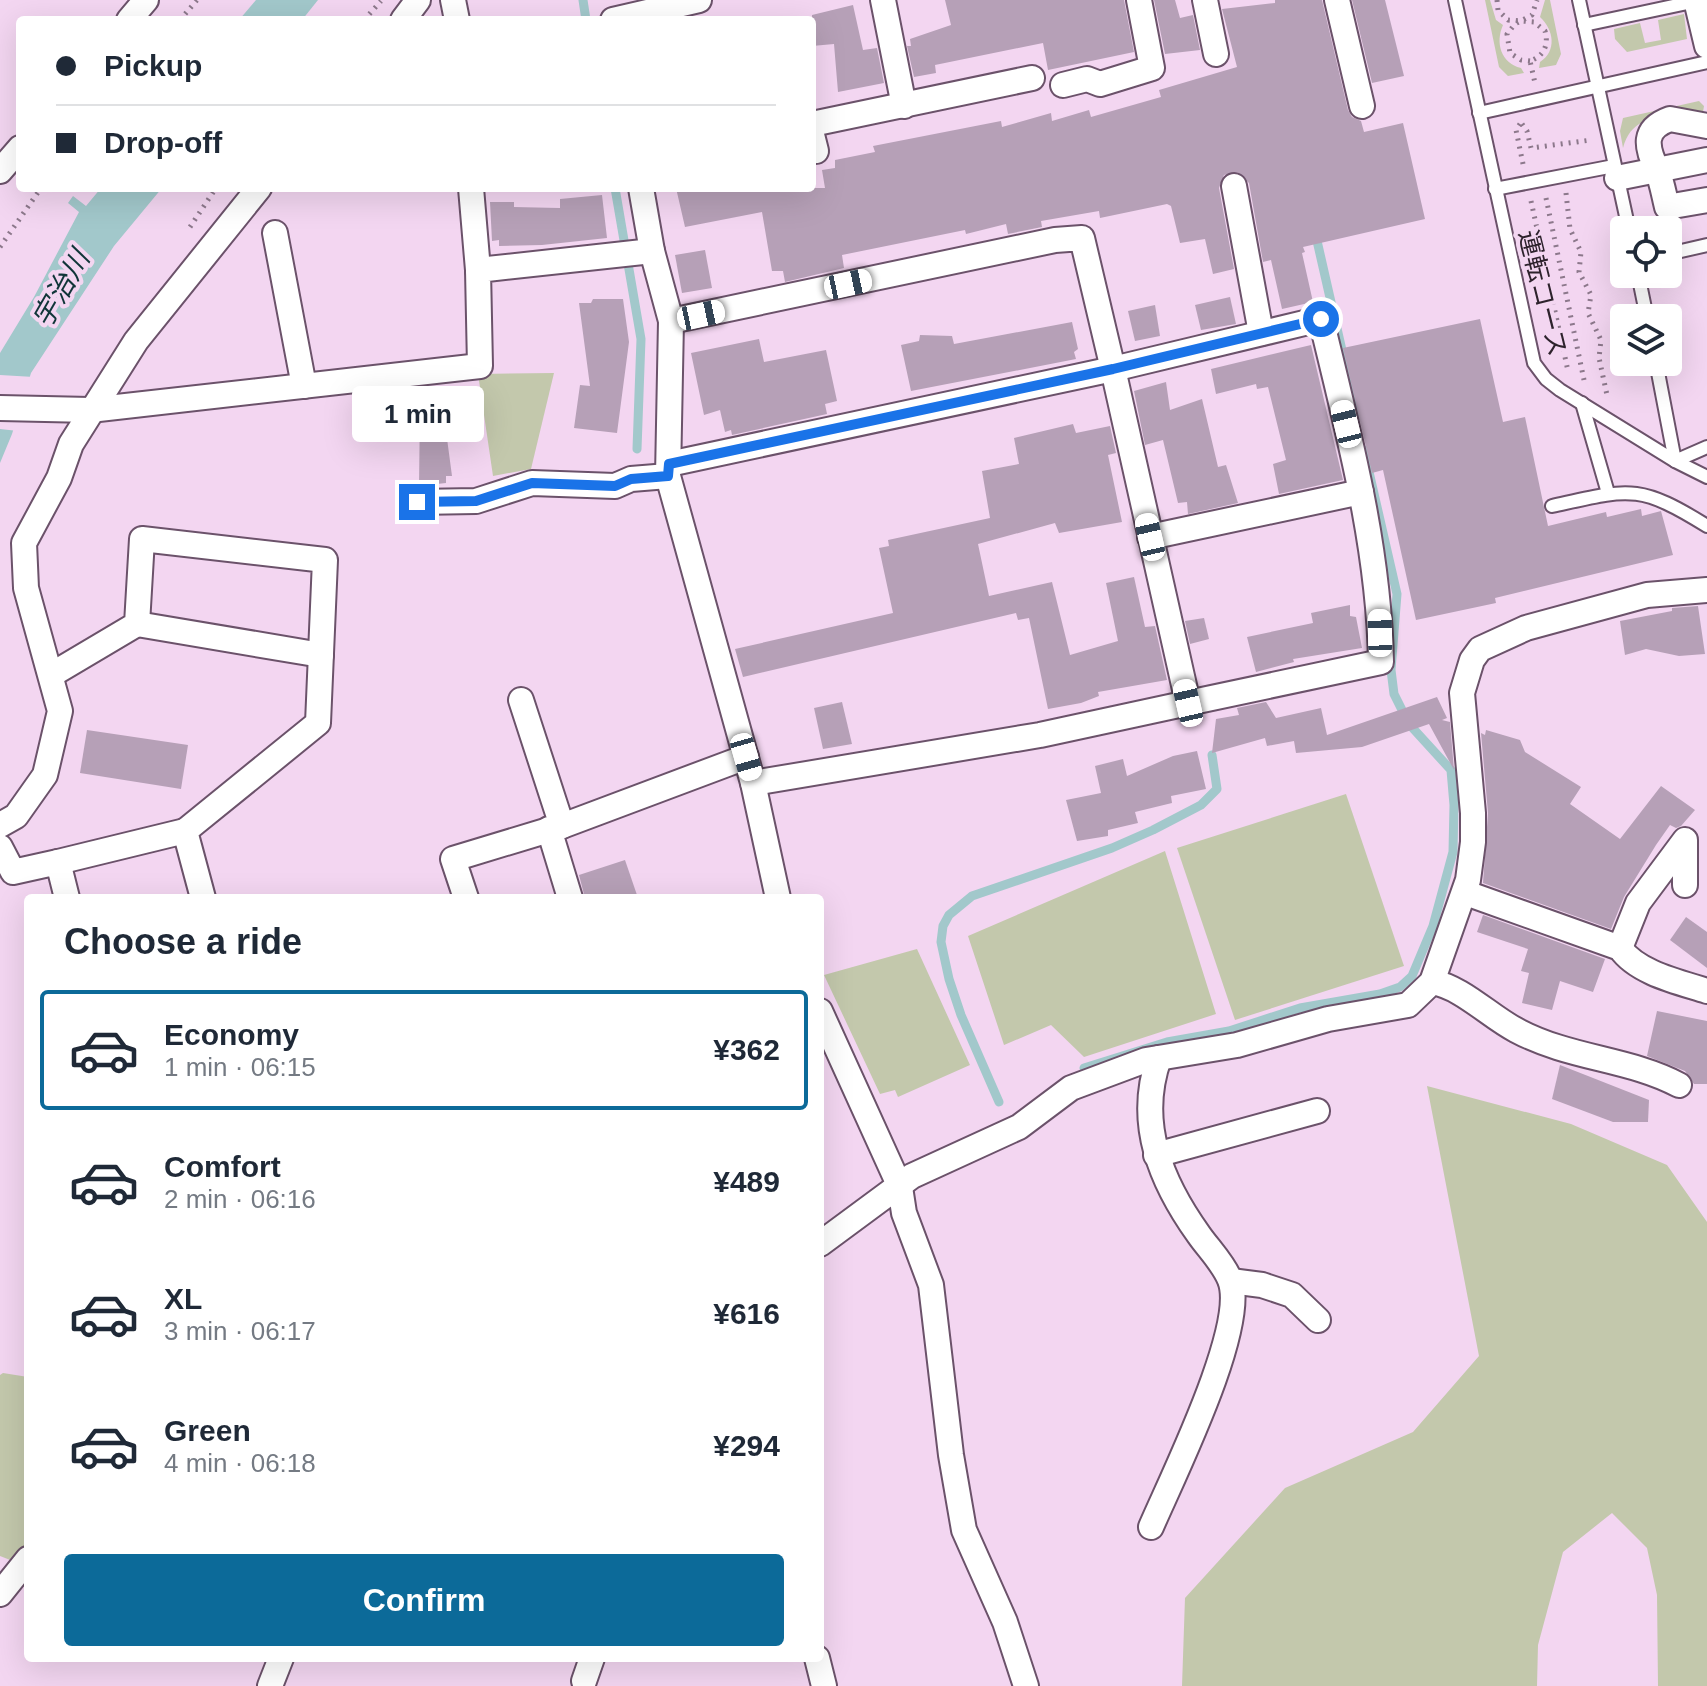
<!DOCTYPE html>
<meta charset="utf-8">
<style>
:root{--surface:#fff;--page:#f6f6f7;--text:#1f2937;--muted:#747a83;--line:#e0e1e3;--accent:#0c6a99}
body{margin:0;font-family:Helvetica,"Noto Sans JP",sans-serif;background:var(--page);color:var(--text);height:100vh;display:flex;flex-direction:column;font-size:30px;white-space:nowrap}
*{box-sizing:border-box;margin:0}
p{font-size:26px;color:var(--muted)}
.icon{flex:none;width:44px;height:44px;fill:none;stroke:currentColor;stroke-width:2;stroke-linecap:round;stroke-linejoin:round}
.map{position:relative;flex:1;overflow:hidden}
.drawer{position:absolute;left:24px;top:894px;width:800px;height:768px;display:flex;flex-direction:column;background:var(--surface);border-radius:8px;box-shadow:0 8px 32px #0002}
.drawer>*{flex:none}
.guide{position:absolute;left:16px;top:16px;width:800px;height:176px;border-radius:8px;box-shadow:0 8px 32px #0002;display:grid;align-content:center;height:176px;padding:0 40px;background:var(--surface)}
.controls{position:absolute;left:1610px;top:216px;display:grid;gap:16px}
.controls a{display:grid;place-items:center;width:72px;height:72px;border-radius:8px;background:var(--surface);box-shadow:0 8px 32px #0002;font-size:40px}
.end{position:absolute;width:36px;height:36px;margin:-18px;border:10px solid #1a73e8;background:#fff;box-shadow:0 0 0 4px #fff}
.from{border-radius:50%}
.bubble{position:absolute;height:56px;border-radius:8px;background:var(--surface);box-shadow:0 8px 32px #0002;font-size:26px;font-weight:600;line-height:56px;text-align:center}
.car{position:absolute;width:24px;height:48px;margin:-24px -12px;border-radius:10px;box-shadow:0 0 6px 2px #0007;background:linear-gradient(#fff 24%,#345 0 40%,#fff 0 76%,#345 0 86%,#fff 0)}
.guide b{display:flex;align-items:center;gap:28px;height:76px;font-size:30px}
.guide b+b{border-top:2px solid var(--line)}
.guide i{width:20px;height:20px;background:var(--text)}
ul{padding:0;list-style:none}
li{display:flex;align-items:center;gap:24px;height:120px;margin:0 16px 12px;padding:0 24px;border:4px solid transparent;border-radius:8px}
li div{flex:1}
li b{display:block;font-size:30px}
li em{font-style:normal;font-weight:600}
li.selected{border-color:var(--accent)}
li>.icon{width:72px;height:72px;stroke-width:1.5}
h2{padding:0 40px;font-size:36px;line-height:96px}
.button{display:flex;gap:16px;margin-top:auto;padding:16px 40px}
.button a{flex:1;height:92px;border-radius:8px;background:var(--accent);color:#fff;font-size:32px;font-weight:600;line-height:92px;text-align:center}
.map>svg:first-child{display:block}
.green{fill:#c3c8ac}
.water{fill:#a2c8cb}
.pier{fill:#f3d6f1}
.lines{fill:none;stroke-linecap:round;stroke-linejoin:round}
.stream{stroke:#a2c8cb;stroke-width:9}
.building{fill:#b6a0b7}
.service-casing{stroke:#6b526a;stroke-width:16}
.minor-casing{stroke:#6b526a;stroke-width:28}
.path{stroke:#8c788b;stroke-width:5;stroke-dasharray:2 6;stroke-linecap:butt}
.service{stroke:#fff;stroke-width:12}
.minor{stroke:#fff;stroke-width:24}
.route{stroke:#1a73e8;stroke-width:10}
.labels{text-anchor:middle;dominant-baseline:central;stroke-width:8;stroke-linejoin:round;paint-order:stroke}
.street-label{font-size:26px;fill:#2d222c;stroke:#f3d6f1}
.water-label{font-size:28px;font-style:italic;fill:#103538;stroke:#f3d6f1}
</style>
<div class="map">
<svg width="1707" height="1686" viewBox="0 0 1707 1686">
<rect width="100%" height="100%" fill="#f3d6f1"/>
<g class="green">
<path d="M1485,0h5l6,20 7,5c-8,18 -2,38 18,43l3,5 -16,3 -9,-9z"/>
<path d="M1545,0h5l11,54 -5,11 -17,3 1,-6c17,-11 14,-32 0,-45z"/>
<path d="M1684,14l3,25 -60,13 -12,-13 -1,-10 26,-6 5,20 16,-3 -3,-20z"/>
<path d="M1699,101l5,5 -2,12c-33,0 -69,-8 -79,30l-3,-17 3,-13z"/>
<path d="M554,373l-23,96 -38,7 -15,-102z"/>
<path d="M1346,794l58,172 -169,54 -58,-172z"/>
<path d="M1165,851l51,163 -132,43 -33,-32 -47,20 -36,-109z"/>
<path d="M917,949l53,116 -72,32 -3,-7 -15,4 -56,-119z"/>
<path d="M1427,1086l144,38 96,41 40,57v464h-49l-1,-91 -10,-47 -35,-35 -49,39 -25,93 -1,41h-355l3,-88 100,-110 128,-56 66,-76z"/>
<path d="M3,1373l25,4v185l-5,3 -23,-9v-181z"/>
</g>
<g class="water">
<path d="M256,0h62l-16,20h-63z"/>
<path d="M101,188h61l-48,58 -83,127 -19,61 -12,29v-110l34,-56 45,-85 -11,-9 5,-7 13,10z"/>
</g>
<path class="pier" d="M0,375l34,2 -16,54 -18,-2z"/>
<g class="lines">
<g class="stream">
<path d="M583,0l3,20"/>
<path d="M615,188l26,151 -4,110"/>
<path d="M1315,232l42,184"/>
<path d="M1084,1068l83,-26 62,-11 71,-23 80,-14 20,-7 12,-11 21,-50 20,-74 1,-47 -3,-35 -42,-46 -15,-30 -3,-24 6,-76 -33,-144"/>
<path d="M999,1102l-38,-87 -12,-36 -8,-37 2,-16 6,-11 23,-19 140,-48 41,-18 48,-25 16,-16 -5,-34"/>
</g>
</g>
<g class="building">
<path d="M945,0h179l10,52 -86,18 -5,-27 -108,22 1,8 -22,4 -7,-31h4l-1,-7 41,-14z"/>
<path d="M1154,0h21l5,18 13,-3 7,35 -35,4z"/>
<path d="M1275,0h47l26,110 4,7 9,4 3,11 39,-9 22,96 -122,28 2,5 -3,1 11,49 -31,7 -11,-49 -8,2 -14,-79 -11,-11 -14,3 -5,13 15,81 -21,5 -8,-35 -25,4 -9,-37 -4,-2 -67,14 -1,-7 -58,10 1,6 -34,7 -2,-10 -40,10 -1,-4 -123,25 2,13 -59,14 -2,-11h-11l-10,-59 -77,15 -9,-39h149l-3,-18 13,-2v-8l40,-8 -2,-6 128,-25 1,6 49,-14 1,8 37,-11 2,7 70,-20 -2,-7 78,-23 -15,-58 53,-6z"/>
<path d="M1352,0h33l19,76 -32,7z"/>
<path d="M853,5l10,45 14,-2 7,35 -46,9 -4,-48 -22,2v-31z"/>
<path d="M602,195l5,43 -65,7 -43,1v-6l-7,1 -2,-39h24v5l46,1v-9z"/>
<path d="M705,250l7,38 -30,5 -7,-38z"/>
<path d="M1230,297l6,27 -35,6 -6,-25z"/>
<path d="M593,299h30l6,43 -12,91 -43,-5 6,-43 10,1 -11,-83h12z"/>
<path d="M1155,305l5,31 -25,5 -7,-30z"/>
<path d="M1480,319l23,103 22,-5 23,109 58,-14 1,5 34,-8 1,7 19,-5 12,44 -178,43 1,5 -80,17 -33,-150 -11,3 -29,-125z"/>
<path d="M1072,322l6,27 -4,3 2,7 -165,32 -10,-46 18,-4 1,-6 32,1 2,8z"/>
<path d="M759,339l5,23 62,-12 11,51 -12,3 2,10 -95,21 -1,-5 -6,2 -5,-22 -16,5 -13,-62z"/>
<path d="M1311,345l32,135 -64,14 -6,-30 13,-4 -18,-73 -11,2 -1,-5 -40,10 -5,-25z"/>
<path d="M1166,382l4,28 32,-11 16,68 8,-2 12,38 -50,11 -1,-12 -9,1 -15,-63 -18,5 -11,-54z"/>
<path d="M471,393v37l-25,1 6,45h-6v7l-27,3 1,-82h11v-9z"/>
<path d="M1073,424l3,9 34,-7 6,27 -8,2 14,67 -63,11 -4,-10 -77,21 11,52 63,-14 18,73 48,-14 -12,-58 28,-6 11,50 10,-1 12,54 -69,12 1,4 -18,7 -33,6 -19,-91 -11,2 -2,-7 -273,64 -8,-28 158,-36 -14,-65 10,-2 -1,-6 102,-22 -8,-47 37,-7 -5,-26z"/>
<path d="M1350,605v11l6,1 6,31 -69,11 1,3 -38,10 -9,-35 66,-14 -2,-10z"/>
<path d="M1698,606l7,48 -26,2 -33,-7 -21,6 -5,-34 52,-10v-3z"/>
<path d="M1204,618l5,21 -19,5 -5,-23z"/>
<path d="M1437,697l10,21 -5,2 8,2 4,48 -25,-46 -67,23 -66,6 -2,-12 -27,5 -2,-8 -53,15 4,-34 23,-4 -2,-7 29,-6 10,16 45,-10 6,27z"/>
<path d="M842,702l10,42 -29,5 -9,-41z"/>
<path d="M87,730l101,15 -7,44 -101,-16z"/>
<path d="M1486,730l34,10 5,12 56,35 -11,17 50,35 41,-53 34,24 -14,16 -5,2 -6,-3 -14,20 -32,52 -13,32 -128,-46 5,-70 -7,-80 4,2z"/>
<path d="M1197,751l9,38 -35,7 1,7 -37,9 3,11 -30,7v6l-31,5 -11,-41 35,-7 -6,-27 28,-7 4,17 46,-20z"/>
<path d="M625,860l13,38h-53l-6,-23z"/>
<path d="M1483,915l122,44 -12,33 -33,-11 -8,29 -30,-7 7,-30 -8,-2 7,-22 -51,-17z"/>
<path d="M1686,917l21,15v36l-37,-28z"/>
<path d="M1657,1011l50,10v63h-13l-9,-13 -38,-15z"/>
<path d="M1560,1065l89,35 -1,22h-35l-61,-23z"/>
</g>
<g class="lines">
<defs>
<g id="service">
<path d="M1455,0l79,363 12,16 14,11 115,71 32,16"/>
<path d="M1579,0l50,230"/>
<path d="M1584,25l113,-24"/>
<path d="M1479,113l228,-51"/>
<path d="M1495,189l119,-23"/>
<path d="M1668,254l39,-9"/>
<path d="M1638,274l9,44"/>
<path d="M1656,362l19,99 32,-14"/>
<path d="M1582,403l26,90"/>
<path d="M1552,506c77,-17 86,-23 155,20"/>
</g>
<g id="minor">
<path d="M453,0l4,20"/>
<path d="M883,0l21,106"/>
<path d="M1205,0l11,54"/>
<path d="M1337,0l25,106"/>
<path d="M1696,0l11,46"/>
<path d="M129,20l17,-20"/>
<path d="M403,20l15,-20"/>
<path d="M613,20l86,-20"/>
<path d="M1063,85l24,-6 13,5 52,-16 -13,-68"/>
<path d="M812,124l220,-46"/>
<path d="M1707,126l-37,-7c-28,10 -24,28 -13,51 5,12 7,25 10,37l40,-7"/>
<path d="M812,135l4,16"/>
<path d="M0,171l20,-23"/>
<path d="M1617,178l90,-18"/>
<path d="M1234,186l27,147"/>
<path d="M471,188l7,82"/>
<path d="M641,188l11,63 19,70 -3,155 85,307 25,115"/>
<path d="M275,233l29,153"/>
<path d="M671,321l384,-81 27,-2 31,131 208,-50c27,113 58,226 60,343l-193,41"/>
<path d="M0,408l90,2 390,-44 -2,-96 174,-19"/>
<path d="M669,464l444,-95 75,334 -148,32 -287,48"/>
<path d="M417,502l59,-1 56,-18 83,3 16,-7 37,-3"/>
<path d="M1150,537l211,-45"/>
<path d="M137,624l184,31"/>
<path d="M51,675l86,-51 5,-85 183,21 -7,163 -133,108 18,67"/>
<path d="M521,700l41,126"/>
<path d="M0,825l16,-9 29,-41 15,-64 -34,-123 -2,-45 35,-65 12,-34 65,-103 123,-153"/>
<path d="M549,829l21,69"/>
<path d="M0,847l13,25 45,-10 9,36"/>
<path d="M58,862l127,-31"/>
<path d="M1466,893l154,55c17,25 59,34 87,43"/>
<path d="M466,898l-13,-39 109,-33 184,-69"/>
<path d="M1620,948l18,-45 47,-63v45"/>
<path d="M1432,982c30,5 57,34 84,48 54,29 112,28 163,55"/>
<path d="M820,1011l80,176 4,26 27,72 20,170 13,75 41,92 21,64"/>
<path d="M1156,1155l161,-44"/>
<path d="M820,1244l92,-68 107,-49 52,-39 75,-28 91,-15 91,-26 80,-14 24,-23 36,-102 5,-38v-29l-11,-120 10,-33 8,-11 46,-21 121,-33 60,-5"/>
<path d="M1231,1281l31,4 30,10 26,25"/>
<path d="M1151,1527c21,-49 97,-201 79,-247 -6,-16 -22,-32 -31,-45 -38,-53 -63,-112 -40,-177"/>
<path d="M0,1594l28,-35"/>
<path d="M817,1658l7,28"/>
<path d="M584,1681l8,-23"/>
<path d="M270,1686l11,-28"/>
</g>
</defs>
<use href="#service" class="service-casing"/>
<use href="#minor" class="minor-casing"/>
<g class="path">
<path d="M1497,0l1,10 10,10 26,2 11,9c4,14 -1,25 -15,30l5,22"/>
<path d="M180,20l17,-20"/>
<path d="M364,20l17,-19"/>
<path d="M1530,61l-9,-1 -11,-7 -3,-19 8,-10 17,-9 5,-15"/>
<path d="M1520,124l-4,6 7,34"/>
<path d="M1522,124l5,7 4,17 60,-8"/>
<path d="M1566,193l4,36 11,23 -2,20 12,23 -3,18 13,27 -2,18 8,37"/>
<path d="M1546,198l38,182"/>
<path d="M1531,201l37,170"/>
<path d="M190,227l26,-39"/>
<path d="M0,247l41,-59"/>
</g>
<use href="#service" class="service"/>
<use href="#minor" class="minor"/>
</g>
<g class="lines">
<path class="route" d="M417,502l59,-1 56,-18 83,3 16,-7 37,-3 1,-12 444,-95 208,-50"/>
</g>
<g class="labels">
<g class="street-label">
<text transform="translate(1543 293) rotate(76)">運転コース</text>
</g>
<g class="water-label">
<text transform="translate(61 289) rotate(-60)">宇治川</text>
</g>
</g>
</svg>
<div class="controls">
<a><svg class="icon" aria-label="locate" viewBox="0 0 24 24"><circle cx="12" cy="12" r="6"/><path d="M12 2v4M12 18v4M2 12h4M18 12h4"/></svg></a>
<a><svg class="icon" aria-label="layers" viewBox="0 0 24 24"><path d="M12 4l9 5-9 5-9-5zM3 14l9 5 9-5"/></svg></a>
</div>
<i class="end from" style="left:1321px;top:319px"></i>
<i class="end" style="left:417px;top:502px"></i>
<div class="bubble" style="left:352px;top:386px;width:132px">1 min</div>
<i class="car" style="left:848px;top:284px;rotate:78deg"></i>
<i class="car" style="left:701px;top:315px;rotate:78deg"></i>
<i class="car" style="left:1346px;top:424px;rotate:346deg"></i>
<i class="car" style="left:1150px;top:537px;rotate:347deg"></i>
<i class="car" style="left:1380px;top:633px;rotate:359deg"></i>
<i class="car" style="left:1188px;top:703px;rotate:347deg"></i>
<i class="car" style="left:746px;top:757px;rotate:164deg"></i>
<div class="guide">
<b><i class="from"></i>Pickup</b>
<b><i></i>Drop-off</b>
</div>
<section class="drawer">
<h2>Choose a ride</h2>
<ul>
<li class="selected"><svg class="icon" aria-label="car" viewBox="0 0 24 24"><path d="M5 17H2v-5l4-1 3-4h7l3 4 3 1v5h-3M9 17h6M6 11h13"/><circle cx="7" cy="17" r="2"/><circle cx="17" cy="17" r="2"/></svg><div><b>Economy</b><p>1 min · 06:15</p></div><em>¥362</em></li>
<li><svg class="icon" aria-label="car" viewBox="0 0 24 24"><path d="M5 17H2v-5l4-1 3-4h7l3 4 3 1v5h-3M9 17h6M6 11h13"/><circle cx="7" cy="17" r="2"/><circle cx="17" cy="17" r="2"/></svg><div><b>Comfort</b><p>2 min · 06:16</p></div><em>¥489</em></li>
<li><svg class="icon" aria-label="car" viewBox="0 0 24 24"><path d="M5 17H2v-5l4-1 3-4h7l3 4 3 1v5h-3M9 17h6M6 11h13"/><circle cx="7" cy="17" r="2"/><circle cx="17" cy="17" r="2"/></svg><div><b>XL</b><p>3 min · 06:17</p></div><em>¥616</em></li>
<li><svg class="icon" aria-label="car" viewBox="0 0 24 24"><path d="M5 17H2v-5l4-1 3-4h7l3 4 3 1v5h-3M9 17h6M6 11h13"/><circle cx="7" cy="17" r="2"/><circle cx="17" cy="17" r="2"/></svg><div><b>Green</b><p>4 min · 06:18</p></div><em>¥294</em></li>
</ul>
<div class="button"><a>Confirm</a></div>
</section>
</div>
